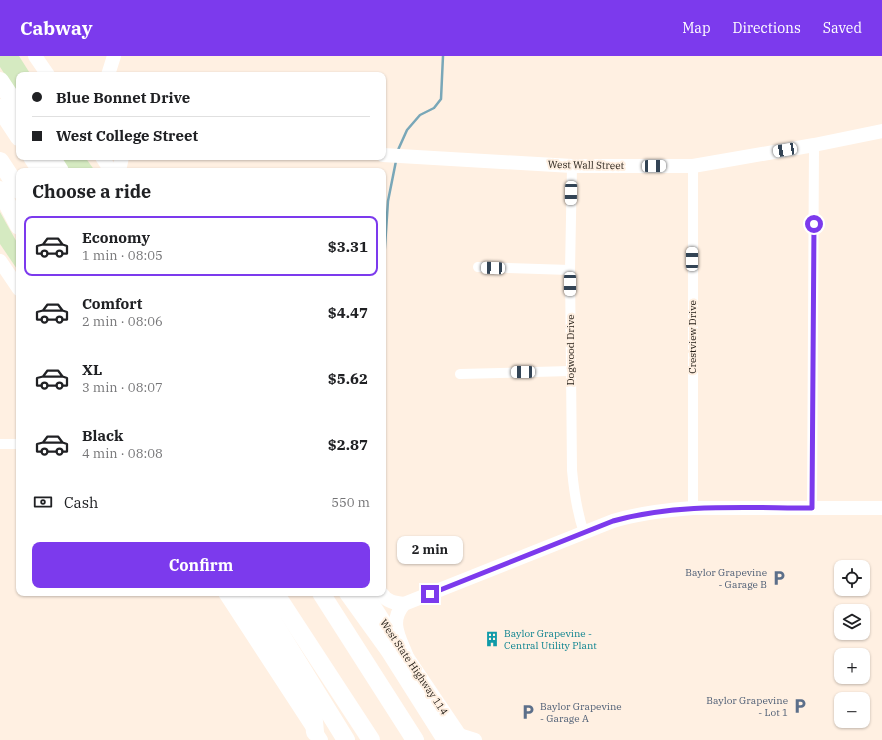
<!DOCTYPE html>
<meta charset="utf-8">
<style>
:root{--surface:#fff;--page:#f2f2f2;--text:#202124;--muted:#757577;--line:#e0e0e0;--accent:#7c3aed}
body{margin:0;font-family:"IBM Plex Serif",serif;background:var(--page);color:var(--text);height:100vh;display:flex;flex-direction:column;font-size:15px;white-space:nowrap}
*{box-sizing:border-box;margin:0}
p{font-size:13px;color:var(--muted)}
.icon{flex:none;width:22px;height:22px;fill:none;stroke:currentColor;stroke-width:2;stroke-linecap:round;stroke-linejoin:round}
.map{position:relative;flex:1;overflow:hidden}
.details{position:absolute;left:16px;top:112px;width:370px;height:428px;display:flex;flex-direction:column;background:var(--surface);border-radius:8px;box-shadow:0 1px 3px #0004}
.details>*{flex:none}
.hud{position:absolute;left:16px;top:16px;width:370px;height:88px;border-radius:8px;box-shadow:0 1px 3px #0004;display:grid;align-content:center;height:88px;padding:0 16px;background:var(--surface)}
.tools{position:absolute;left:834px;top:504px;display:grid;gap:8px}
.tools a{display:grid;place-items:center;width:36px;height:36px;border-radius:8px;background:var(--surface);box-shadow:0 1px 3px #0004;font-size:20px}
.end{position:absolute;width:18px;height:18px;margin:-9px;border:5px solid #7c3aed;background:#fff;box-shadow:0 0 0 2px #fff}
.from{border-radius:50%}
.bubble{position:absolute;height:28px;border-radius:8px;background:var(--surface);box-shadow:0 1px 3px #0004;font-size:13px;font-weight:700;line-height:28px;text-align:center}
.car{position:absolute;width:12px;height:24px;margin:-12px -6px;border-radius:5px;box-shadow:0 0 3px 1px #0007;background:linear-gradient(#fff 24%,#345 0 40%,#fff 0 76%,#345 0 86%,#fff 0)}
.hud b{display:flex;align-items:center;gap:14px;height:38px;font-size:15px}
.hud b+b{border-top:1px solid var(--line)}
.hud i{width:10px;height:10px;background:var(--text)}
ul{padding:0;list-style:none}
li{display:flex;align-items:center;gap:12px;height:60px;margin:0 8px 6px;padding:0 8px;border:2px solid transparent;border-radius:8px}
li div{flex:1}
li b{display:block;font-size:15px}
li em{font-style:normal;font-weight:700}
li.active{border-color:var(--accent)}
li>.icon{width:36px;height:36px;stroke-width:1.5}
h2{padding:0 16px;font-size:18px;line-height:48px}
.pay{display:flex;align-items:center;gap:10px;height:44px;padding:0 16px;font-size:15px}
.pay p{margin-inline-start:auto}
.cta{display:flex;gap:8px;margin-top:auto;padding:8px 16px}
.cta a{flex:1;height:46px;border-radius:8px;background:var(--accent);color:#fff;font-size:16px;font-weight:700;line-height:46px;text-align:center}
header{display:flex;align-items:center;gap:24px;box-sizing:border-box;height:56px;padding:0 20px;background:var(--accent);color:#fff}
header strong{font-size:19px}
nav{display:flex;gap:22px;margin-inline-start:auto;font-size:14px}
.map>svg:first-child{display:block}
.green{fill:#d5eac1}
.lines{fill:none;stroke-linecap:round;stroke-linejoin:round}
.stream{stroke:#79a7b8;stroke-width:2.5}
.street{stroke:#fff;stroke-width:10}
.secondary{stroke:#fff;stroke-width:14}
.highway{stroke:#fff;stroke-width:18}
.route{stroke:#7c3aed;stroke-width:5}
.labels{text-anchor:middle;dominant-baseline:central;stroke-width:4;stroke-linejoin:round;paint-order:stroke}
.street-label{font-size:10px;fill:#211b14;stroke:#fff0e2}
.service-label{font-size:10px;fill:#4e5e75;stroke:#fff0e2;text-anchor:end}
.culture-label{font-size:10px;fill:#0d838f;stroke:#fff0e2;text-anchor:start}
</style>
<header>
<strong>Cabway</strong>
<nav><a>Map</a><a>Directions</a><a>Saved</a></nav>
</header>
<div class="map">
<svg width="882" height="684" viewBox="0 0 882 684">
<rect width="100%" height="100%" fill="#fff0e2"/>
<g class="green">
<path d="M0,0h19l12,19h-12v21l-19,-29z"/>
<path d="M58,101h27l10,14h-28z"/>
<path d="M0,156l19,34v26l-19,-28z"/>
</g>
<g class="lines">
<g class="stream">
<path d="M398,94l9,-20 13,-15 14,-7 7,-9 2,-43"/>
<path d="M383,221l5,-76 8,-40"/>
</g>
<g class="street">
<path d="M572,110l-2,104 2,200c2,22 5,42 12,63"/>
<path d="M693,110v342"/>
<path d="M478,211l92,3"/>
<path d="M460,318l110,-3"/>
<path d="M0,388h19"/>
<path d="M812,452l2,-363"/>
</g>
<g class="secondary">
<path d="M35,0l13,19"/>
<path d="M108,19l6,-19"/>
<path d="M383,99l189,11h121l121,-21 68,-14"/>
<path d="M102,101l9,14"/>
<path d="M119,115l3,-14"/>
<path d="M0,205l19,28"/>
<path d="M225,537l96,147"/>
<path d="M366,537l41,64 56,83"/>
<path d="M381,537c6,9 14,10 23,11"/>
<path d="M407,601c-7,-19 -19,-35 -3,-53l209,-83c26,-8 53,-11 80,-13h189"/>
<path d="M459,679l16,5"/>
</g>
<g class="highway">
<path d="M0,25l19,29"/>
<path d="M0,52l19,29"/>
<path d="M32,101l9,14"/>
<path d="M51,101l9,14"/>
<path d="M0,105l19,29"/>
<path d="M0,134l19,36"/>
<path d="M237,537l76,118 2,21"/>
<path d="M258,537l17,32 71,115"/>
<path d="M275,537l96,147"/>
<path d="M321,537l94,147"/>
<path d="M348,537l41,57 57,90"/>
</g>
</g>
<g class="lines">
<path class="route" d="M430,538l183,-73c64,-18 133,-13 199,-13l2,-284"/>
</g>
<defs>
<symbol id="parking-bare" viewBox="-9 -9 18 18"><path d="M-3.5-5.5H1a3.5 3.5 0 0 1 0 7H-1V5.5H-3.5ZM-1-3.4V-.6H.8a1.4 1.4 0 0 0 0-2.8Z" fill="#5c6f8a" stroke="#fff0e2" stroke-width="2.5" paint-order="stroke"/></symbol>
<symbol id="building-bare" viewBox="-9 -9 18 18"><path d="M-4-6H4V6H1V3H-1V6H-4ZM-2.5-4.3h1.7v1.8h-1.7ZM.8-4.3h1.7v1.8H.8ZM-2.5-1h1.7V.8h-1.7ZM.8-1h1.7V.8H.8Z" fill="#0f9aa8" stroke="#fff0e2" stroke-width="2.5" paint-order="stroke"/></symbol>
</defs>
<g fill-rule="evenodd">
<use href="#parking-bare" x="768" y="511" width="22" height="22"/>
<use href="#building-bare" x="481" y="572" width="22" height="22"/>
<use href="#parking-bare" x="789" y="639" width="22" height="22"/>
<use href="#parking-bare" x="517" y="645" width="22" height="22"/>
</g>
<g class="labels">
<g class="street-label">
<text transform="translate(586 109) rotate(1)">West Wall Street</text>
<text transform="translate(692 281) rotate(-90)">Crestview Drive</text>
<text transform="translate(570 294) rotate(-90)">Dogwood Drive</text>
<text transform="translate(414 611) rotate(56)">West State Highway 114</text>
</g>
<g class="service-label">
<text x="767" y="516">Baylor Grapevine<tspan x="767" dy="12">- Garage B</tspan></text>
<text x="788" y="644">Baylor Grapevine<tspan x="788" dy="12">- Lot 1</tspan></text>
<text x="540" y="650" text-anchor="start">Baylor Grapevine<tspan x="540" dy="12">- Garage A</tspan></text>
</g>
<g class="culture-label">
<text x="504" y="577">Baylor Grapevine -<tspan x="504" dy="12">Central Utility Plant</tspan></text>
</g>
</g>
</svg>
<div class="tools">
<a><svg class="icon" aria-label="locate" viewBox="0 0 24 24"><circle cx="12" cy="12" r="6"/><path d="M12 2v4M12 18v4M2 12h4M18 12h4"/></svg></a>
<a><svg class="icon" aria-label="layers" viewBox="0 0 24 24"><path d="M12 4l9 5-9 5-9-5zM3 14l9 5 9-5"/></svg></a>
<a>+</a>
<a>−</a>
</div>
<i class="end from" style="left:814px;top:168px"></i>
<i class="end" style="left:430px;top:538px"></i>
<div class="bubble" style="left:397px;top:480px;width:66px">2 min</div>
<i class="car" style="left:785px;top:94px;rotate:260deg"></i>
<i class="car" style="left:654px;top:110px;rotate:89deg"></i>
<i class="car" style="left:571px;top:137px;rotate:181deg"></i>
<i class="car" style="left:692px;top:203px;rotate:0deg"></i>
<i class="car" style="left:493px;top:212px;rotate:272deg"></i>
<i class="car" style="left:570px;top:228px;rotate:180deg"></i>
<i class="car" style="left:523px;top:316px;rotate:269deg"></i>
<div class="hud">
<b><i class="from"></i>Blue Bonnet Drive</b>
<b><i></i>West College Street</b>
</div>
<section class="details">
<h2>Choose a ride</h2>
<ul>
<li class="active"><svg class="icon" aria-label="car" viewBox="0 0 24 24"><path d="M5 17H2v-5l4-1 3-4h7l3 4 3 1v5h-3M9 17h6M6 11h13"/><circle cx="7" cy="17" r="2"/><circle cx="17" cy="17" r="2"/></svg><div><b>Economy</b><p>1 min · 08:05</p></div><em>$3.31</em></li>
<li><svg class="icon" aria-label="car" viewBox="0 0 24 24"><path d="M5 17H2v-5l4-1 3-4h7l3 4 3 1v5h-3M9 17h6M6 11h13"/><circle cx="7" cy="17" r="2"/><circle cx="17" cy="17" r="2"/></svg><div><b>Comfort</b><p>2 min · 08:06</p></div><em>$4.47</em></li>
<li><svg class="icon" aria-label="car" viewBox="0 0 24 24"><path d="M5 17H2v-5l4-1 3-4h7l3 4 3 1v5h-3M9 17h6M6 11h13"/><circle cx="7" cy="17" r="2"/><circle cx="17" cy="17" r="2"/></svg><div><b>XL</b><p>3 min · 08:07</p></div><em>$5.62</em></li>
<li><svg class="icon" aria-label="car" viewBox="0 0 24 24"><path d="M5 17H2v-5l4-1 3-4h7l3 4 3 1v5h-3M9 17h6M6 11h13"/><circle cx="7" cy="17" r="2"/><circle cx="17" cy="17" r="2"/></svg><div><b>Black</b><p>4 min · 08:08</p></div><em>$2.87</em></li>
</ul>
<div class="pay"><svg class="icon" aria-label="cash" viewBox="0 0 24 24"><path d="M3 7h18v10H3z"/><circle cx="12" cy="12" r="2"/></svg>Cash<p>550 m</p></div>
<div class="cta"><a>Confirm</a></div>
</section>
</div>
